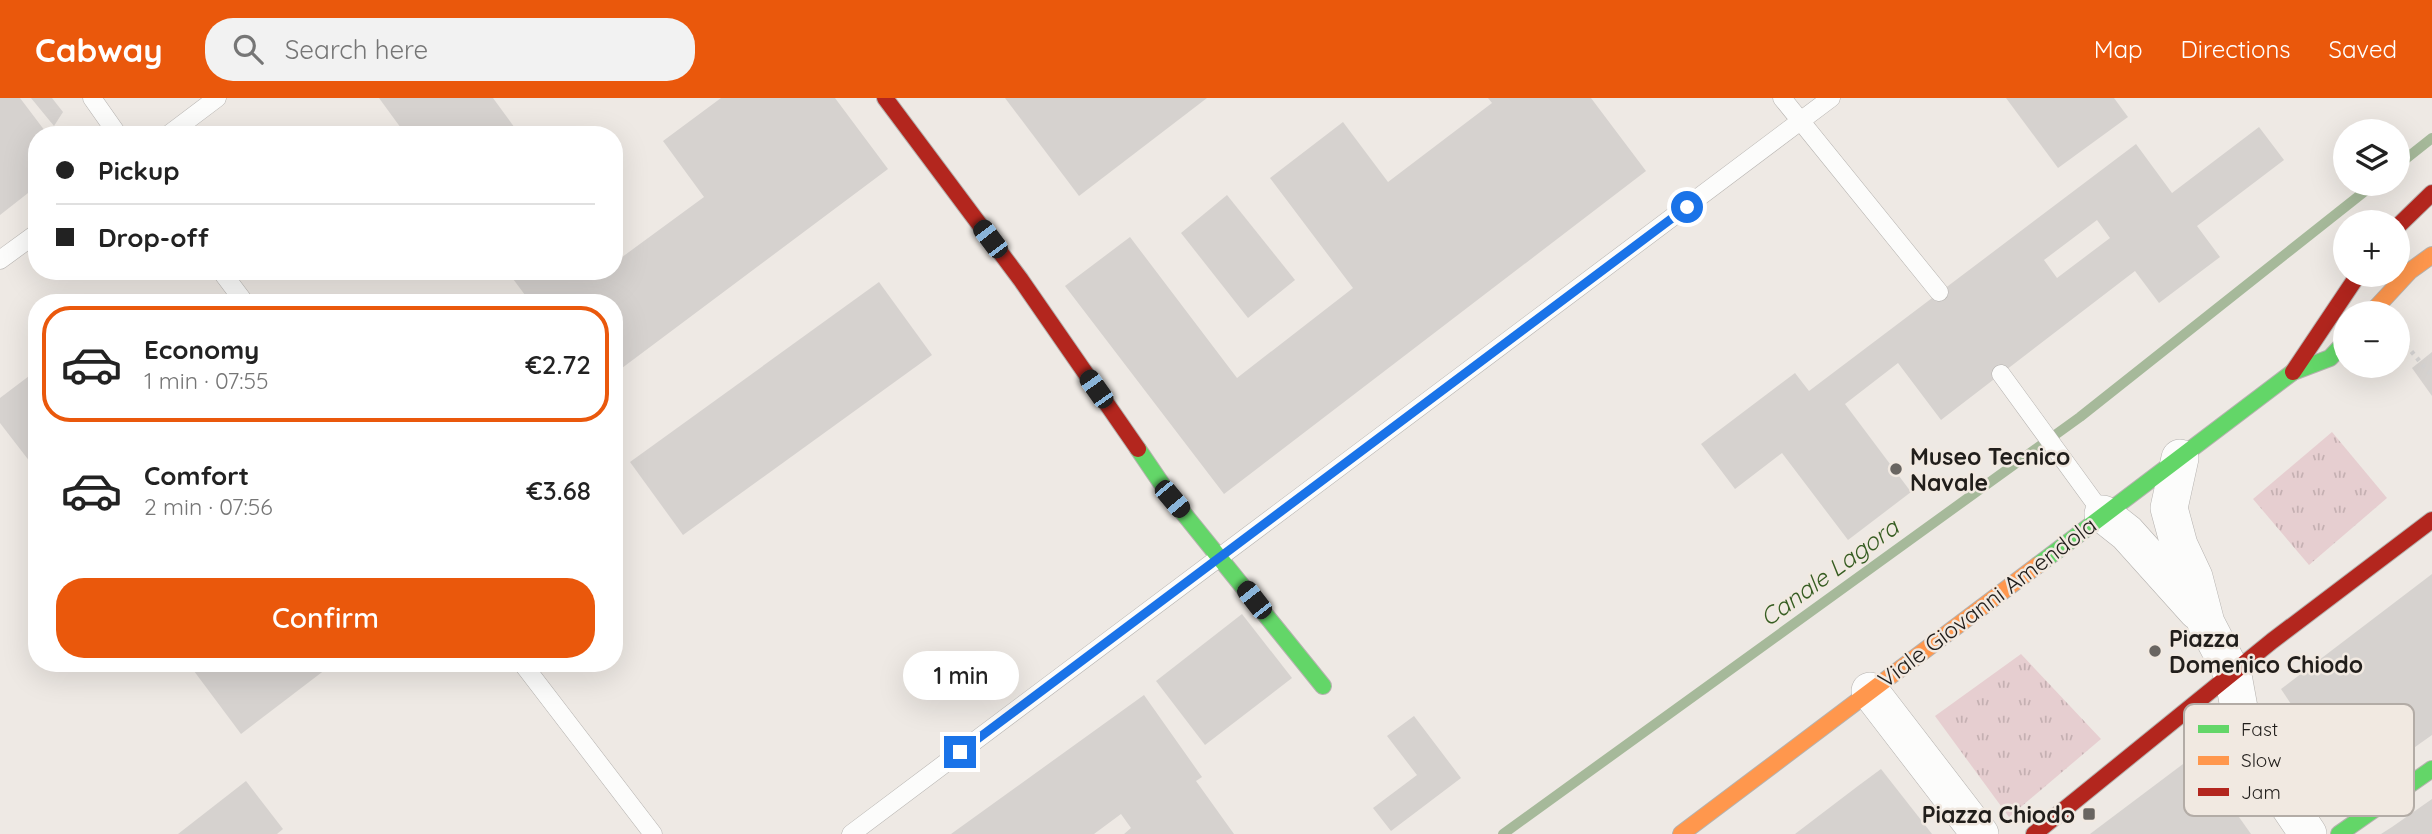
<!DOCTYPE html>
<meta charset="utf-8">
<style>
:root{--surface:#fff;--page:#f2f2f2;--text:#222;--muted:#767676;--line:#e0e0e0;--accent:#ea580c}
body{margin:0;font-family:Quicksand,sans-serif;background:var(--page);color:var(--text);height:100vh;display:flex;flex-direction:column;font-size:26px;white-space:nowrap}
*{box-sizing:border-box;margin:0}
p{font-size:23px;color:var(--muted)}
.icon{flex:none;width:38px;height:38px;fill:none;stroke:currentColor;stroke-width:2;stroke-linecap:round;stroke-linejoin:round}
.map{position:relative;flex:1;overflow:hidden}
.drawer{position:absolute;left:28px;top:196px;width:595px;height:378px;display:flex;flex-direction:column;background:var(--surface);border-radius:28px;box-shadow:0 7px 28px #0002}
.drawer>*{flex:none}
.banner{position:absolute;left:28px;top:28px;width:595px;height:154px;border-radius:28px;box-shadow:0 7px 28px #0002;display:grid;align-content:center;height:154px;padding:0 28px;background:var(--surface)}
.fabs{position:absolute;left:2333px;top:21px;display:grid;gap:14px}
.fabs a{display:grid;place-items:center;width:77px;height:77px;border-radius:50%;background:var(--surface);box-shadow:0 7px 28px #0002;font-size:35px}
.end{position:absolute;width:32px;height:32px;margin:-16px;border:9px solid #1a73e8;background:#fff;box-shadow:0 0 0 4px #fff}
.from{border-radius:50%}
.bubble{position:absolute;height:49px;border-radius:24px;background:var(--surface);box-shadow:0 7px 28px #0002;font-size:23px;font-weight:600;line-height:49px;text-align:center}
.car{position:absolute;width:21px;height:42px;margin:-21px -10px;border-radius:9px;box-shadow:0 0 5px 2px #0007;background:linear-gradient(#222 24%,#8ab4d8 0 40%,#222 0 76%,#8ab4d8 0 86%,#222 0)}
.banner b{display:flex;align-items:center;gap:24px;height:66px;font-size:26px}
.banner b+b{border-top:2px solid var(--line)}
.banner i{width:18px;height:18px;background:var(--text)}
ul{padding:12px 0 0;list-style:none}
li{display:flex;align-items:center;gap:21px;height:116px;margin:0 14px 10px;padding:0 14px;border:4px solid transparent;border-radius:28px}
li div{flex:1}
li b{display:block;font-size:26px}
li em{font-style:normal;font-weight:600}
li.current{border-color:var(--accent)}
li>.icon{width:63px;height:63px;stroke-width:1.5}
.primary-button{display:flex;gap:14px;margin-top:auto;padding:14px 28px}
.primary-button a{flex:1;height:80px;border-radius:28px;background:var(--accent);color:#fff;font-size:28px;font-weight:600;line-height:80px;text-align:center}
header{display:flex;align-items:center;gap:42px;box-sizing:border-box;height:98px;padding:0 35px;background:var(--accent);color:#fff}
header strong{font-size:33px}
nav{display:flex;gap:38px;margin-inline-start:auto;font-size:24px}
.search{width:490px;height:63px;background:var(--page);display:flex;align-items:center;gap:18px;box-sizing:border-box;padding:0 24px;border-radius:28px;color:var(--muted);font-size:26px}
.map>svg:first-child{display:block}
.park{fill:url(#park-tufts)}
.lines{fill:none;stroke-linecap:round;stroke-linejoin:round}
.stream{stroke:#a6b99a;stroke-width:10}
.building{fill:#d6d2cf;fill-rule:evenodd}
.lane-casing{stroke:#b5b2af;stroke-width:19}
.street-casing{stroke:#b5b2af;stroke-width:38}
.fast-casing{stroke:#b5b2af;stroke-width:18}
.slow-casing{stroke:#b5b2af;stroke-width:18}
.jam-casing{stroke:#b5b2af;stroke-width:18}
.path{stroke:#d4d2d1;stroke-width:4.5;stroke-dasharray:3.5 5;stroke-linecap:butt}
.lane{stroke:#fcfcfb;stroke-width:18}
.street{stroke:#fcfcfb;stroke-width:37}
.fast{stroke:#63d668;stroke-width:16}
.slow{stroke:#ff974d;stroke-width:16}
.jam{stroke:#b3261e;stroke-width:16}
.route{stroke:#1a73e8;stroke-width:9}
.poi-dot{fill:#696561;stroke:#f1e9e1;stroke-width:2.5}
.labels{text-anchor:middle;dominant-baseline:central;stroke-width:5;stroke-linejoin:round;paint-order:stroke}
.poi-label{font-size:23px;font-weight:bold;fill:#211e1b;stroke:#f1e9e1;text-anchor:start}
.street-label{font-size:23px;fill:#211e1b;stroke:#f1e9e1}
.water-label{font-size:24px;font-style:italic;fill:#365d22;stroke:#f1e9e1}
.key{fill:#f1e9e1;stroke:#b3aca6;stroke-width:2}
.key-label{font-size:19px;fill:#211e1b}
</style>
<header>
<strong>Cabway</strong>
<div class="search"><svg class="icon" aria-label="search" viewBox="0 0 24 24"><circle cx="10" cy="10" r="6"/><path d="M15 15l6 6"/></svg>Search here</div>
<nav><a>Map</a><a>Directions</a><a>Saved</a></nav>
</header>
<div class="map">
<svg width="2432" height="736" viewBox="0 0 2432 736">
<defs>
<pattern id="park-tufts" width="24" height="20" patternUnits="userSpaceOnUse" patternTransform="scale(1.75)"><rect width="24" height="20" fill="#e6ced0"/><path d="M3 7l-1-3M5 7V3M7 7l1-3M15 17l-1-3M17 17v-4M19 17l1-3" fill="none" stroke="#c5b0b2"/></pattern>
</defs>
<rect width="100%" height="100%" fill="#eee9e4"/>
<g class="park">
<path d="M2332,334l55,66 -78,67 -56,-66z"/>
<path d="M2021,556l80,85 -92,78 -74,-101z"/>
</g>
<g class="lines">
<g class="stream">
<path d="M2398,67l34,-27"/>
<path d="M1503,736l577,-417 294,-233"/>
</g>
</g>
<g class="building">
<path d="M0,0h20l28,37h-11v51l-37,29z"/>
<path d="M31,0h21l11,14 -9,14z"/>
<path d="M379,0h114l27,37h-114z"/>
<path d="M721,0h114l53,71 -274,205v-71h-83l-24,-32h107v-8l90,-66 -41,-56z"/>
<path d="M1005,0h202l-128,98z"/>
<path d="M1488,0h103l55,73 -422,323 -159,-208 65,-49 107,141 116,-90 -83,-110 73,-56 45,60 104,-79z"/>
<path d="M2006,0h108l14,19 -70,51z"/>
<path d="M2259,29l25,33 -87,66 23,31 -61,46 -24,-32 -194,149 -43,-57 -53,41 66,88 -63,48 -66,-87 -47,36 -34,-45 94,-71 14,18 327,-247 36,49zM2097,122l13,18 -53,40 -13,-18z"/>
<path d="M1227,97l68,85 -47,38 -67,-85z"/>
<path d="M879,184l53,73 -249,180 -53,-73z"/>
<path d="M2432,254v44l-20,-28z"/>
<path d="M37,272v101l-37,-48v-25z"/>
<path d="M2432,476v161l-82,58 -69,-104z"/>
<path d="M1242,516l50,64 -87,67 -49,-64z"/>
<path d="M196,565h138l-93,71 -50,-67z"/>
<path d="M1144,597l58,82 -6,4 38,53h-110l7,-6 -10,-14 -27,20h-143z"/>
<path d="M1414,618l47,62 -70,53 -18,-23 44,-33 -30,-39z"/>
<path d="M2195,657l56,79h-161z"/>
<path d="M1881,671l51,65h-137l63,-48z"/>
<path d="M246,683l37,48 -6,5h-99z"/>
<path d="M2432,701v35h-51l11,-7z"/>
</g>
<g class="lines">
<defs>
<g id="lane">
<path d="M92,0l26,37"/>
<path d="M1782,0l157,194"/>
<path d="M168,37l49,-37"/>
<path d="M0,162l37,-27"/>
<path d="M221,173l24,32"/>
<path d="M2001,276l102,140"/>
<path d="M522,565l131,171"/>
<path d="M851,736l980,-736"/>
</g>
<g id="street">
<path d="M2180,360l-11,50 10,37 15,32 12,46 27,52 12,66 63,93"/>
<path d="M2103,416l24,19 70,78"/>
<path d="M1870,593l110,143"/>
</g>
<g id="fast">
<path d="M1138,351l34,50 151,187"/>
<path d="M2038,467l255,-193 37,-14 15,-16"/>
<path d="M2339,736l93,-65"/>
</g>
<g id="slow">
<path d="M2371,215l39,-42 22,-16"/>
<path d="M1681,736l357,-269"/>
</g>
<g id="jam">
<path d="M885,0l136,182 117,169"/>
<path d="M2398,128l34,-33"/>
<path d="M2293,274l65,-97"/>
<path d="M2034,736l238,-193 160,-121"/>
</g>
</defs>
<use href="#lane" class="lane-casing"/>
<use href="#street" class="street-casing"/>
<use href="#fast" class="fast-casing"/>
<use href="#slow" class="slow-casing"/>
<use href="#jam" class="jam-casing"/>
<path class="path" d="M2406,247l26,31"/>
<use href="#lane" class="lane"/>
<use href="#street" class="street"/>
<use href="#fast" class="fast"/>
<use href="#slow" class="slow"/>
<use href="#jam" class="jam"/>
</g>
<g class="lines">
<path class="route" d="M960,654l727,-545"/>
</g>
<g class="poi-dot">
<circle cx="1896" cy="371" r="7"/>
<circle cx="2155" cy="553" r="7"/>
<rect x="2082" y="709" width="14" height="14" rx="3.5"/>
</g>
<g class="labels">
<g class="poi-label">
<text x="1910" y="358">Museo Tecnico<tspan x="1910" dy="26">Navale</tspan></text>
<text x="2169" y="540">Piazza<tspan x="2169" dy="26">Domenico Chiodo</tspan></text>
<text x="2075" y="716" text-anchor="end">Piazza Chiodo</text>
</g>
<g class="street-label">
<text transform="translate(1987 504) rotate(-37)">Viale Giovanni Amendola</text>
</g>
<g class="water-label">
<text transform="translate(1829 474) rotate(-36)">Canale Lagora</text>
</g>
</g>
<rect x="2184" y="606" width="230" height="112" rx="10" class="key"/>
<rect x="2198" y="627" width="31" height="8" fill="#63d668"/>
<rect x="2198" y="658" width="31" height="9" fill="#ff974d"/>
<rect x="2198" y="690" width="31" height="8" fill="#b3261e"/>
<g class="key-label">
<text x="2241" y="638">Fast</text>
<text x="2241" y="669">Slow</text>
<text x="2241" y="701">Jam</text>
</g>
</svg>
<div class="fabs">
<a><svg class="icon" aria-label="layers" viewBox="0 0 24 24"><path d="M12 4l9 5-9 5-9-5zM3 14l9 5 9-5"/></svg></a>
<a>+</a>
<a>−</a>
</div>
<i class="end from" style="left:1687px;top:109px"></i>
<i class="end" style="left:960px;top:654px"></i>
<div class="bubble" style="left:903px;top:553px;width:116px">1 min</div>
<i class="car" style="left:990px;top:141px;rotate:323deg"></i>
<i class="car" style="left:1096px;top:291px;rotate:325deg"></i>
<i class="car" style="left:1172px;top:401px;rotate:140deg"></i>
<i class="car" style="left:1254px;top:502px;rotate:322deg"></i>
<div class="banner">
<b><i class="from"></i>Pickup</b>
<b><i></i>Drop-off</b>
</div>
<section class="drawer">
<ul>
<li class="current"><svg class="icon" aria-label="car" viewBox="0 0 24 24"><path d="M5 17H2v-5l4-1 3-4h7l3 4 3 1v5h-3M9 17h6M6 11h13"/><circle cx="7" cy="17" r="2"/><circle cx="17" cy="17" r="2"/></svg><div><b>Economy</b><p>1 min · 07:55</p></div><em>€2.72</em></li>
<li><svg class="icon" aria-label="car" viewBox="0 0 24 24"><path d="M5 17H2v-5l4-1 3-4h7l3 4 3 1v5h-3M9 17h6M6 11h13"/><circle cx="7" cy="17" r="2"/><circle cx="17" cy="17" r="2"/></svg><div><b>Comfort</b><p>2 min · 07:56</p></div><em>€3.68</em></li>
</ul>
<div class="primary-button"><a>Confirm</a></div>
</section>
</div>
